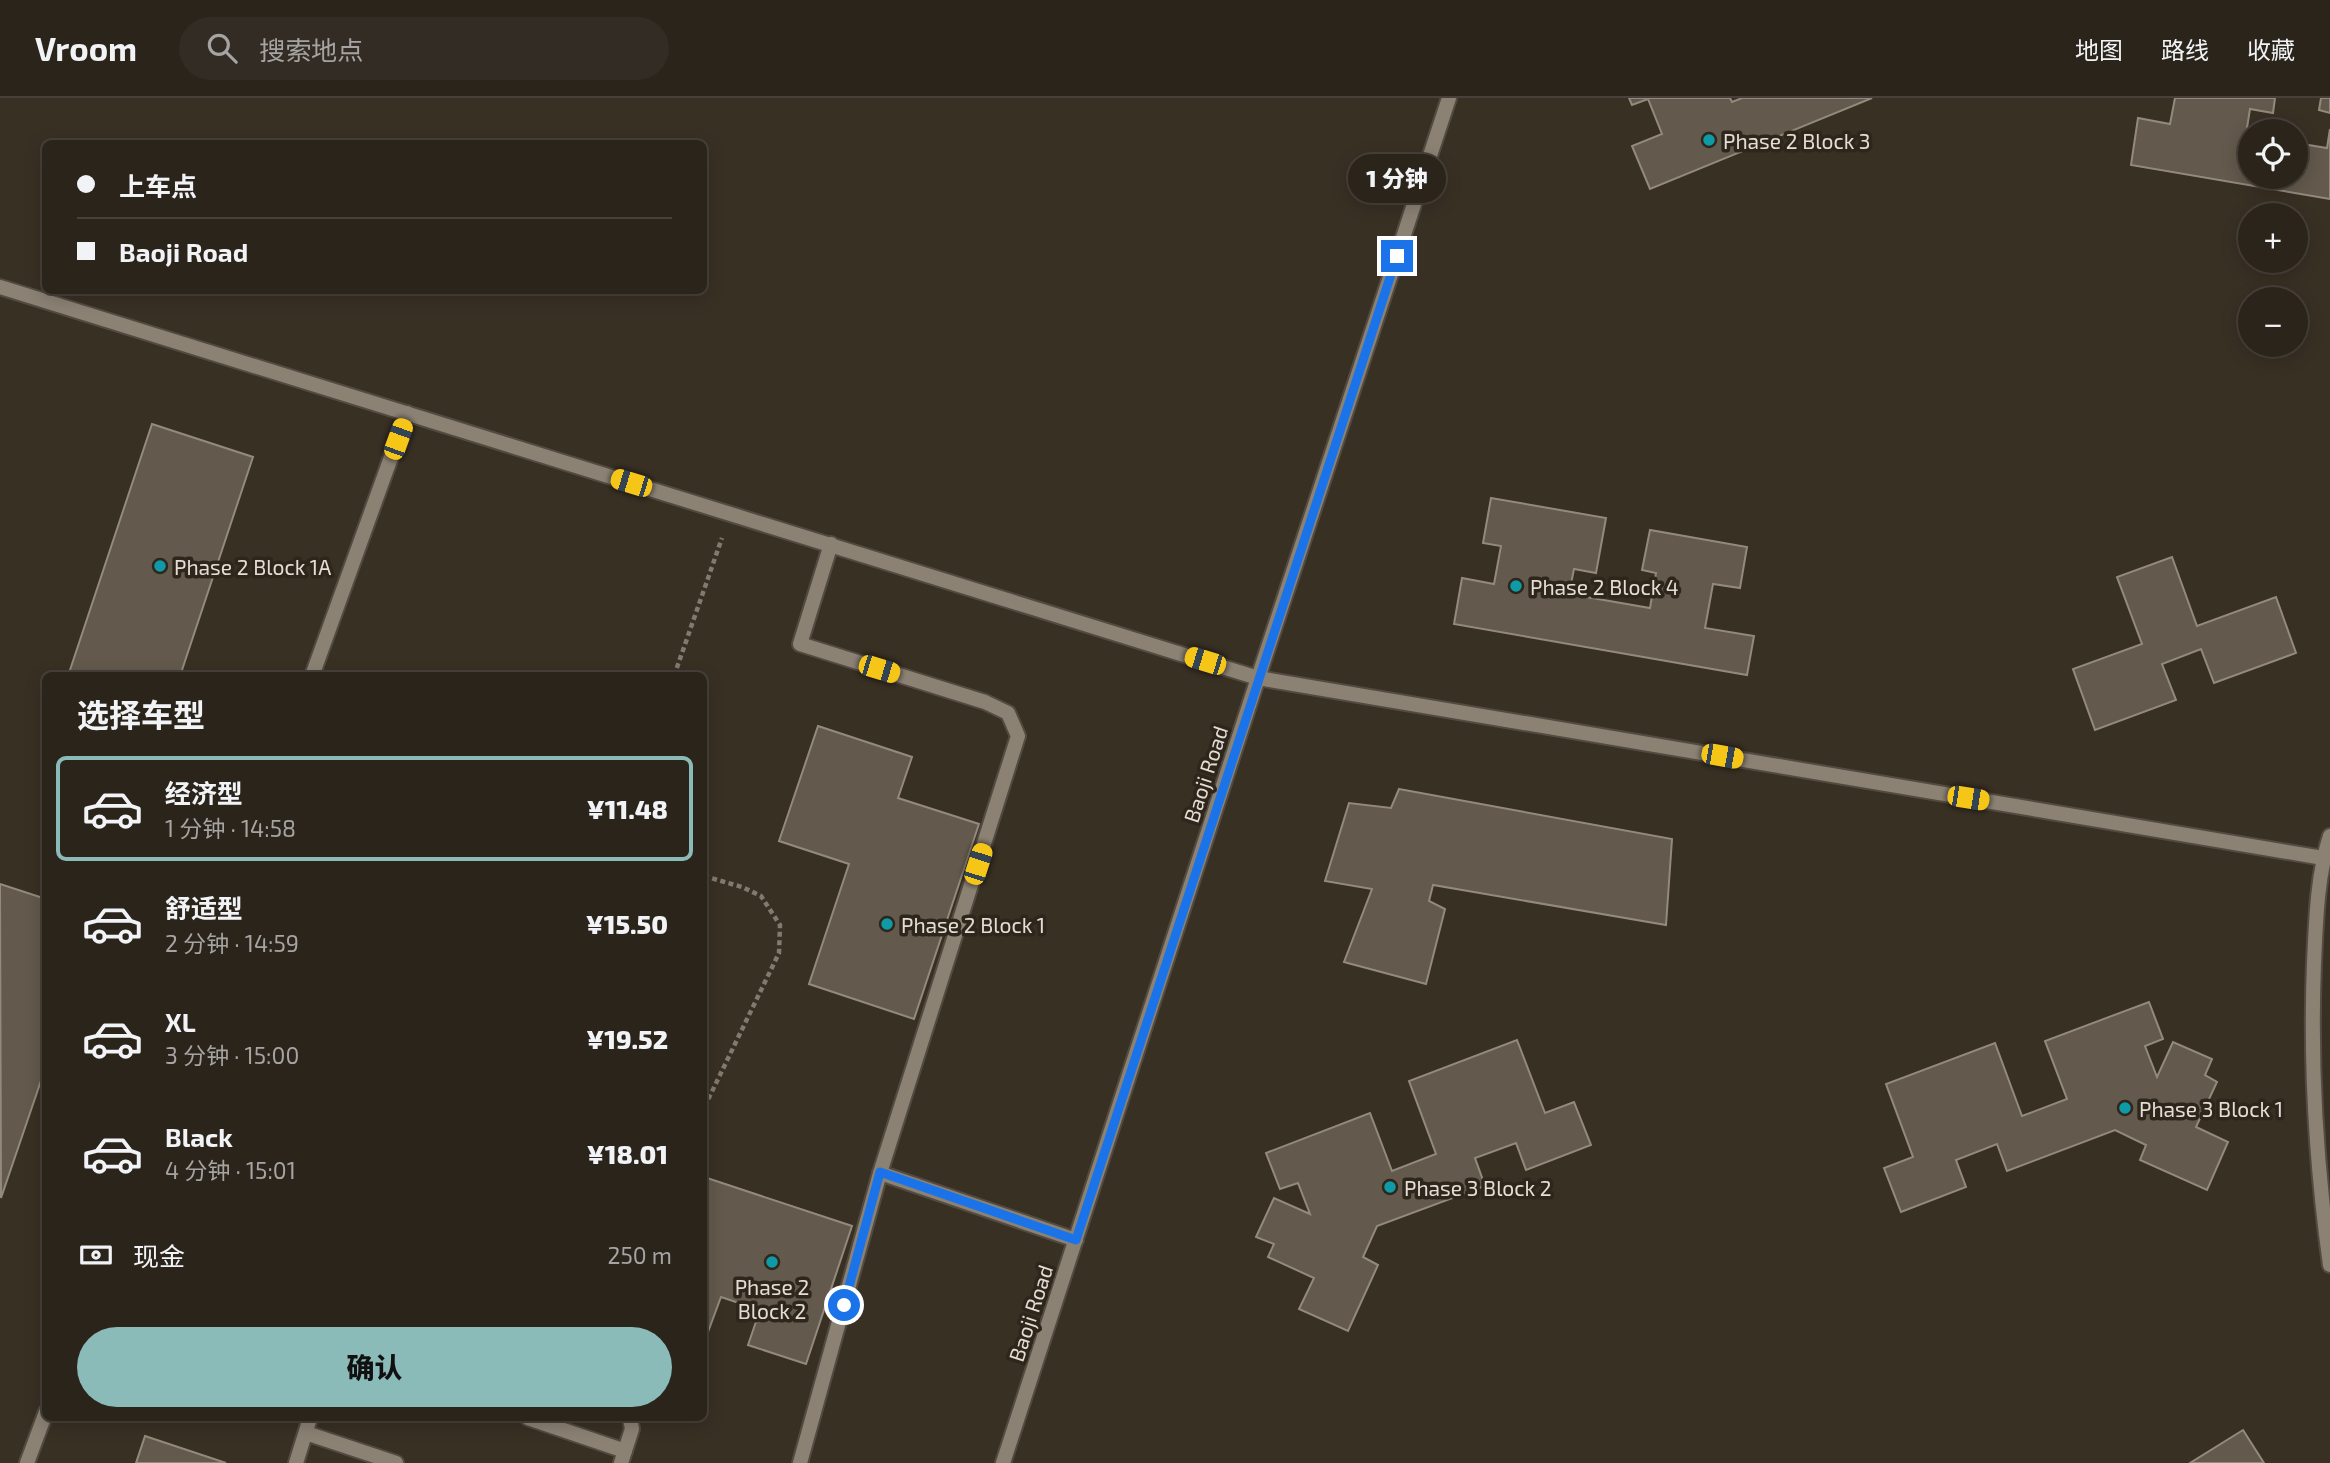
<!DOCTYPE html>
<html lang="zh">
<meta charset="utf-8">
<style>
:root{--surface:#2b241b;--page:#332c24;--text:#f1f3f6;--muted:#a6a4a3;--line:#47413a;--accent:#8bbbb9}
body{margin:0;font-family:"Exo 2","Noto Sans SC",sans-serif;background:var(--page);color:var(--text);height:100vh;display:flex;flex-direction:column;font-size:26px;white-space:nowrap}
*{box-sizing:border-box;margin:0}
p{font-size:23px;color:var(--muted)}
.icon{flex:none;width:38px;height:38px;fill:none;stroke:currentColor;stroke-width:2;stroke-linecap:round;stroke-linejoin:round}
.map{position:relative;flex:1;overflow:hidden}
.panel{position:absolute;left:42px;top:574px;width:665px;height:749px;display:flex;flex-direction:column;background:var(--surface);border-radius:10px;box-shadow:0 4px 18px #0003,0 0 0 2px var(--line)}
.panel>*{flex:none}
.top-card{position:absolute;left:42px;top:42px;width:665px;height:154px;border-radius:10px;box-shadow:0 4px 18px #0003,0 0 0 2px var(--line);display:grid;align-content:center;height:154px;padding:0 35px;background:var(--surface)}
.buttons{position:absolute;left:2238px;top:21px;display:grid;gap:14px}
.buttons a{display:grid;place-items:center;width:70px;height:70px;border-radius:50%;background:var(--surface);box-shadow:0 4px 18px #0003,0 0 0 2px var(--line);font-size:35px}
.end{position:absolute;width:32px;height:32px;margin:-16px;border:9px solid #1a73e8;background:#fff;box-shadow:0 0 0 4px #fff}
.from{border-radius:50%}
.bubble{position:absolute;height:49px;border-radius:24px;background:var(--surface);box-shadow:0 4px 18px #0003,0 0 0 2px var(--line);font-size:23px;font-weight:800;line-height:49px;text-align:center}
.car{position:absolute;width:21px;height:42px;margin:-21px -10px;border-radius:9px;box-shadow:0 0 5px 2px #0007;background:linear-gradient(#f5c518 24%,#345 0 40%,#f5c518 0 76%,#345 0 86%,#f5c518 0)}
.top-card b{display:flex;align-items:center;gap:24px;height:66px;font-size:26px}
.top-card b+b{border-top:2px solid var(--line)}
.top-card i{width:18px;height:18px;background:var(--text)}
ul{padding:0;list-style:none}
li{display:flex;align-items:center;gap:21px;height:105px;margin:0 14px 10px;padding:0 21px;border:4px solid transparent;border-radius:10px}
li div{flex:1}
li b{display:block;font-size:26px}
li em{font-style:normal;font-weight:800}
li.on{border-color:var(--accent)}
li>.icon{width:63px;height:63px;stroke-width:1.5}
h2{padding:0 35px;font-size:32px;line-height:84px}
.pay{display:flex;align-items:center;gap:18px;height:77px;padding:0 35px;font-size:26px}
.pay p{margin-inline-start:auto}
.primary-button{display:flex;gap:14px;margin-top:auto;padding:14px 35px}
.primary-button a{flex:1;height:80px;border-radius:42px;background:var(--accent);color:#111;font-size:28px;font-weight:800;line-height:80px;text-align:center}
header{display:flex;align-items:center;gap:42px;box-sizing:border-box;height:98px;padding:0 35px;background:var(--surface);border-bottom:2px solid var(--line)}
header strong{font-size:33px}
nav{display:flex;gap:38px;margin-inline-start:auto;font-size:24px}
.search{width:490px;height:63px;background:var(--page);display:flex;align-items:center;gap:18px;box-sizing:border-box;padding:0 24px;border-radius:38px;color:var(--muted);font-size:26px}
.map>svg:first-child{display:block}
.building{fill:#63594c;stroke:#938a7c;stroke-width:2}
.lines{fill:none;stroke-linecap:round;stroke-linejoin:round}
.lane-casing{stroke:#534b41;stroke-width:18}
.street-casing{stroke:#534b41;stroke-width:18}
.path{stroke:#827a70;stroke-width:4.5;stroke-dasharray:5 3.5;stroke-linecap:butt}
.lane{stroke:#8c8274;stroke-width:14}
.street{stroke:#8c8274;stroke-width:14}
.route{stroke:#1a73e8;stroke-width:9}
.culture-dot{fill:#0f9aa8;stroke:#2e261b;stroke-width:2.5}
.labels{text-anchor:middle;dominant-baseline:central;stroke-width:7;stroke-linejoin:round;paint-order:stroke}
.poi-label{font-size:21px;fill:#e3ddd6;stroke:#2e261b;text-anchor:start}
.street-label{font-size:21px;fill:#e3ddd6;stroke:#2e261b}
</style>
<header>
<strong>Vroom</strong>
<div class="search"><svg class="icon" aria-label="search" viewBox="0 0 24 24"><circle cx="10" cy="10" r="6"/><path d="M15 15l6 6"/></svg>搜索地点</div>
<nav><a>地图</a><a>路线</a><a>收藏</a></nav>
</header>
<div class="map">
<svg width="2330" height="1365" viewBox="0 0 2330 1365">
<rect width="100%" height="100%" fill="#393024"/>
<g class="building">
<path d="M1629,0h101l2,4 10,-4h130l-222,91 -18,-43 30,-12 -14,-35 -16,6z"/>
<path d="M2175,0h100l-2,15 -23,-4 -4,25 4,1v42h46v-34l31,5 3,-19v70l-199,-34 7,-47 32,6z"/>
<path d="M2321,0h9v15l-11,-3z"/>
<path d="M152,326l101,33 -73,219h-112z"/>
<path d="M1491,400l115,20 -10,55 -22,-4 -5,25 81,14 6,-35 -14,-3 8,-40 97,17 -7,41 -27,-4 -8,44 49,8 -7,39 -293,-51 8,-46 32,6 7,-38 -18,-3z"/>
<path d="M2172,459l25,69 79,-29 20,56 -82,30 -13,-34 -39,15 14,36 -81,30 -22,-61 69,-25 -25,-67z"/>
<path d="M818,628l94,31 -14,41 81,26 -65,195 -105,-35 40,-120 -70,-23z"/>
<path d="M1399,691l273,50 -6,86 -233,-40 -4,16 16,8 -19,75 -82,-22 28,-73 -47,-8 24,-78 42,5z"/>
<path d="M0,786l46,15v167l-45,132z"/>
<path d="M2149,904l14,37 -18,7 12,31 16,-35 39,17 -7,16 12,7 -21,45 32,15 -21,48 -67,-30 6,-15 -31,-15 -108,41 -10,-27 -41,16 10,27 -65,25 -17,-44 29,-11 -27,-73 109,-41 27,73 45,-17 -22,-58z"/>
<path d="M1517,942l28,73 29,-11 17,43 -65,25 -10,-27 -41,15 10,28 -108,40 -14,31 15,8 -30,66 -49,-22 15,-31 -46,-21 6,-13 -18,-7 18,-39 36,16 -12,-31 -18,6 -14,-36 104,-40 22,58 44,-17 -27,-73z"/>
<path d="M704,1079l148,49 -46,138 -58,-19 12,-35 -39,-13 -13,35 -4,-1z"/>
<path d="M2243,1332l21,33h-74z"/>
<path d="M145,1338l81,27h-90z"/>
</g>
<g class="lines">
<defs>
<g id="lane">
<path d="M880,1075l196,67"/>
<path d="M528,1320l97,33"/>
<path d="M306,1335l90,30"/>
<path d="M296,1365l14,-45"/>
<path d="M621,1365l11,-34 -2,-11"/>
<path d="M800,1365l80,-290 138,-437 -10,-23 -23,-11 -185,-58 31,-100"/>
</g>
<g id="street">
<path d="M0,189l1258,391 1065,180"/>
<path d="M312,578l95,-263"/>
<path d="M2330,738c-13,40 -14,85 -16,127 -4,101 2,201 16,302"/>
<path d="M27,1365l19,-51"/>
<path d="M1003,1365l255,-785 191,-580"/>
</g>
</defs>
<use href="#lane" class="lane-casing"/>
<use href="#street" class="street-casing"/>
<g class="path">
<path d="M674,578l48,-138"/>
<path d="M704,778l38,11 19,9 19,29 -1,28 -75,155"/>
</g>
<use href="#lane" class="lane"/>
<use href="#street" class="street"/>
</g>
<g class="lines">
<path class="route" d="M844,1207l36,-133 196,68 321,-984"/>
</g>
<g class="culture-dot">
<circle cx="1709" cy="42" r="7"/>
<circle cx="160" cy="468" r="7"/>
<circle cx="1516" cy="488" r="7"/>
<circle cx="887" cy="826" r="7"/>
<circle cx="2125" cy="1010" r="7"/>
<circle cx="1390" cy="1089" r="7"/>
<circle cx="772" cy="1164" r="7"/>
</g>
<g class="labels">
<g class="poi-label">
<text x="1723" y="42">Phase 2 Block 3</text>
<text x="174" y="468">Phase 2 Block 1A</text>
<text x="1530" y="488">Phase 2 Block 4</text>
<text x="901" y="826">Phase 2 Block 1</text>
<text x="2139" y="1010">Phase 3 Block 1</text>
<text x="1404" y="1089">Phase 3 Block 2</text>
<text x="772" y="1188" text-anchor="middle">Phase 2<tspan x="772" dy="24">Block 2</tspan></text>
</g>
<g class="street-label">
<text transform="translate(1205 676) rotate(-72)">Baoji Road</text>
<text transform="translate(1030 1215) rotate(-72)">Baoji Road</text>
</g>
</g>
</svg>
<div class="buttons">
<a><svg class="icon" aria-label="locate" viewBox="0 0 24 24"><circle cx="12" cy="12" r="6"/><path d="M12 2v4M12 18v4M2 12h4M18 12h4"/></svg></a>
<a>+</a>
<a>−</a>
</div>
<i class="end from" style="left:844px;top:1207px"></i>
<i class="end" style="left:1397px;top:158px"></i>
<div class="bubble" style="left:1348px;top:56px;width:98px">1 分钟</div>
<i class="car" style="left:398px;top:341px;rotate:20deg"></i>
<i class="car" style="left:631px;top:385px;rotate:287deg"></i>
<i class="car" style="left:1205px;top:563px;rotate:287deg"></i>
<i class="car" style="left:879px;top:571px;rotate:107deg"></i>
<i class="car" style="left:1722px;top:658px;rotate:100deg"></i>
<i class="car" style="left:1968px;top:700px;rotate:99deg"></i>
<i class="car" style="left:978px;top:766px;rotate:18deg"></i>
<div class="top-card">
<b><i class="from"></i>上车点</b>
<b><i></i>Baoji Road</b>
</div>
<section class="panel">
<h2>选择车型</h2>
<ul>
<li class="on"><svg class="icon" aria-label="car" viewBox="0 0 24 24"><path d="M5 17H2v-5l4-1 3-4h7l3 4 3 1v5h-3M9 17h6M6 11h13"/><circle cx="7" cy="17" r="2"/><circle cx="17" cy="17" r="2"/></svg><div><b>经济型</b><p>1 分钟 · 14:58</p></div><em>¥11.48</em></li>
<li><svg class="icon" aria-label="car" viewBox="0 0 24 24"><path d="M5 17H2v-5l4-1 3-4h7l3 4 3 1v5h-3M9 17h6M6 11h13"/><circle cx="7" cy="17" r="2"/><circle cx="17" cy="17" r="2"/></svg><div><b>舒适型</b><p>2 分钟 · 14:59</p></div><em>¥15.50</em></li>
<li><svg class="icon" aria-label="car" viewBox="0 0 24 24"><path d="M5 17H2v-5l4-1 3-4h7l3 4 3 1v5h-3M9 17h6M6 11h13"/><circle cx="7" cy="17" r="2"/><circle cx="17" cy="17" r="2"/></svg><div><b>XL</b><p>3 分钟 · 15:00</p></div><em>¥19.52</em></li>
<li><svg class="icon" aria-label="car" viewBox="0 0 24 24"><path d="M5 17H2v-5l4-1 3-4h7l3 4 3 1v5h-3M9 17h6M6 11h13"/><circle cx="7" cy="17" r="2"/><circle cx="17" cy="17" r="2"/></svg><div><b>Black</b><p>4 分钟 · 15:01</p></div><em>¥18.01</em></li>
</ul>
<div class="pay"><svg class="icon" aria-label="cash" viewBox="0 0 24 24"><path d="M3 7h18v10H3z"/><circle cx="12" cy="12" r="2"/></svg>现金<p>250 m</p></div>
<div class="primary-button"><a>确认</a></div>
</section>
</div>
